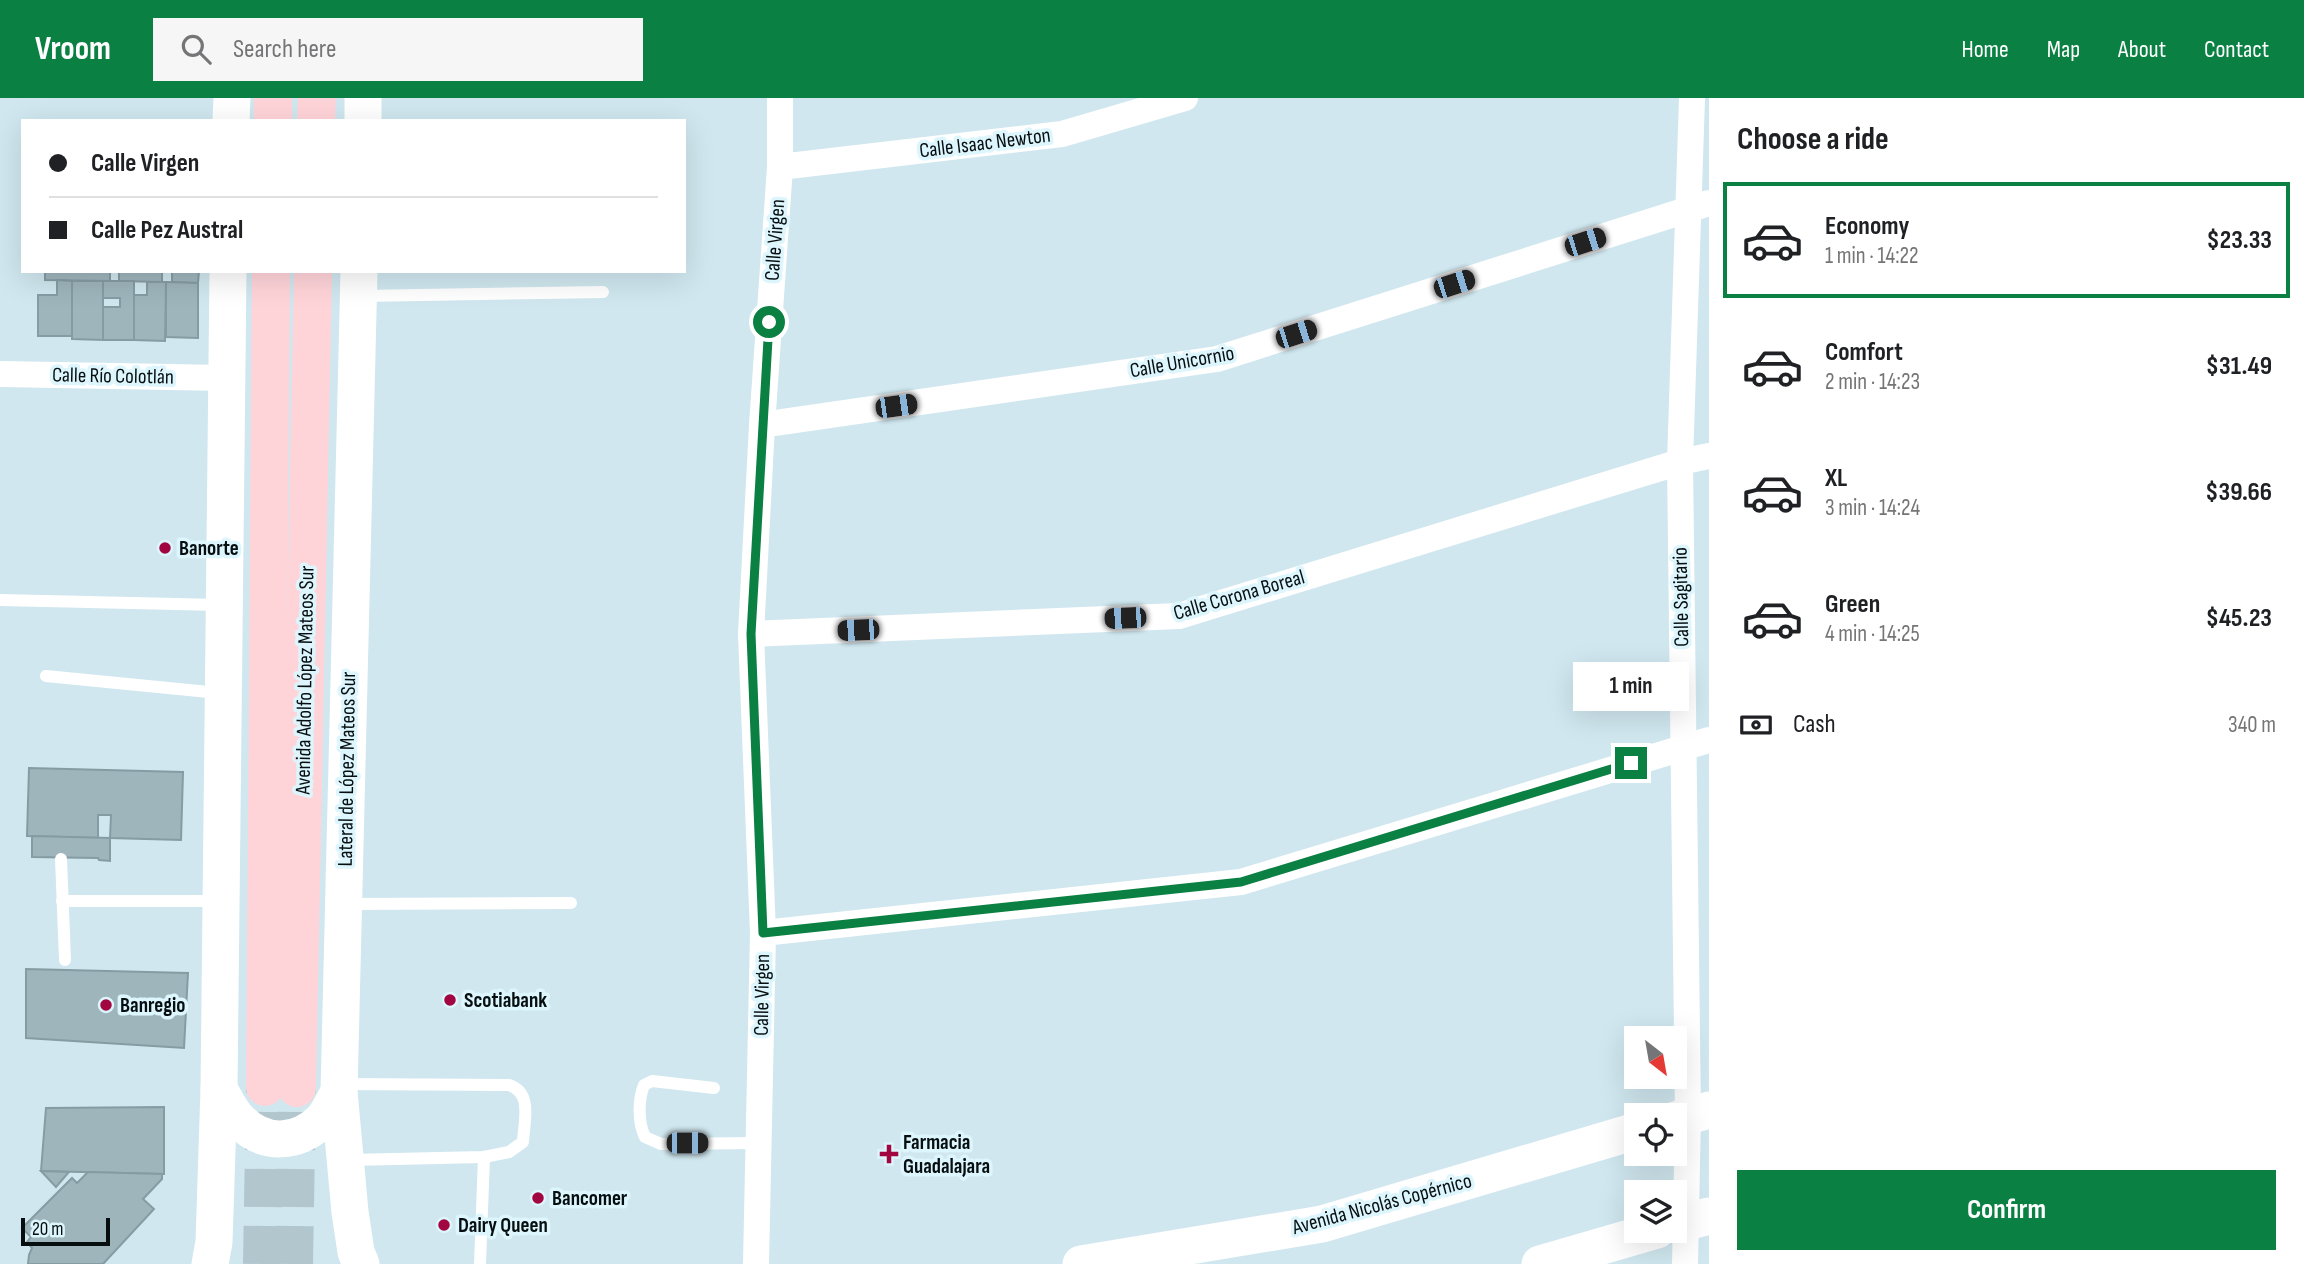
<!DOCTYPE html>
<meta charset="utf-8">
<style>
:root{--surface:#fff;--page:#f6f6f6;--text:#202124;--muted:#757577;--line:#e0e0e0;--accent:#0b8043}
body{margin:0;font-family:"Sofia Sans Condensed",sans-serif;background:var(--page);color:var(--text);height:100vh;display:flex;flex-direction:column;font-size:26px;white-space:nowrap}
*{box-sizing:border-box;margin:0}
p{font-size:23px;color:var(--muted)}
.icon{flex:none;width:38px;height:38px;fill:none;stroke:currentColor;stroke-width:2;stroke-linecap:round;stroke-linejoin:round}
.map{position:relative;flex:1;overflow:hidden}
.panel{display:flex;flex-direction:column;background:var(--surface);width:595px}
.panel>*{flex:none}
.banner{position:absolute;left:21px;top:21px;width:665px;height:154px;border-radius:0px;box-shadow:0 7px 28px #0002;display:grid;align-content:center;height:154px;padding:0 28px;background:var(--surface)}
.needle{width:46px;rotate:149deg}
.controls{position:absolute;left:1624px;top:928px;display:grid;gap:14px}
.controls a{display:grid;place-items:center;width:63px;height:63px;border-radius:0px;background:var(--surface);box-shadow:0 7px 28px #0002;font-size:35px}
.scale{position:absolute;left:21px;bottom:18px;width:89px;box-sizing:border-box;padding-left:7px;border:4px solid #060e10;border-top:0;font-size:19px;line-height:24px;white-space:nowrap;color:#060e10;-webkit-text-stroke:5px #ddf5fc;paint-order:stroke}
.end{position:absolute;width:32px;height:32px;margin:-16px;border:9px solid #0b8043;background:#fff;box-shadow:0 0 0 4px #fff}
.from{border-radius:50%}
.bubble{position:absolute;height:49px;border-radius:0px;background:var(--surface);box-shadow:0 7px 28px #0002;font-size:23px;font-weight:700;line-height:49px;text-align:center}
.car{position:absolute;width:21px;height:42px;margin:-21px -10px;border-radius:9px;box-shadow:0 0 5px 2px #0007;background:linear-gradient(#222 24%,#8ab4d8 0 40%,#222 0 76%,#8ab4d8 0 86%,#222 0)}
.banner b{display:flex;align-items:center;gap:24px;height:66px;font-size:26px}
.banner b+b{border-top:2px solid var(--line)}
.banner i{width:18px;height:18px;background:var(--text)}
ul{padding:0;list-style:none}
li{display:flex;align-items:center;gap:21px;height:116px;margin:0 14px 10px;padding:0 14px;border:4px solid transparent;border-radius:0px}
li div{flex:1}
li b{display:block;font-size:26px}
li em{font-style:normal;font-weight:700}
li.selected{border-color:var(--accent)}
li>.icon{width:63px;height:63px;stroke-width:1.5}
h2{padding:0 28px;font-size:32px;line-height:84px}
.pay{display:flex;align-items:center;gap:18px;height:77px;padding:0 28px;font-size:26px}
.pay p{margin-inline-start:auto}
.action{display:flex;gap:14px;margin-top:auto;padding:14px 28px}
.action a{flex:1;height:80px;border-radius:0px;background:var(--accent);color:#fff;font-size:28px;font-weight:700;line-height:80px;text-align:center}
header{display:flex;align-items:center;gap:42px;box-sizing:border-box;height:98px;padding:0 35px;background:var(--accent);color:#fff}
header strong{font-size:33px}
nav{display:flex;gap:38px;margin-inline-start:auto;font-size:24px}
.search{width:490px;height:63px;background:var(--page);display:flex;align-items:center;gap:18px;box-sizing:border-box;padding:0 24px;border-radius:0px;color:var(--muted);font-size:26px}
main{display:flex;flex:1;min-height:0}
.map>svg:first-child{display:block}
.building{fill:#9eb5bc;stroke:#869ca3;stroke-width:2}
.lines{fill:none;stroke-linecap:round;stroke-linejoin:round}
.primary-tunnel{stroke:#b2c6ce;stroke-width:38;stroke-dasharray:38 19;stroke-linecap:butt}
.lane{stroke:#fff;stroke-width:12}
.street{stroke:#fff;stroke-width:26}
.secondary{stroke:#fff;stroke-width:37}
.primary{stroke:#ffd4d9;stroke-width:38}
.route{stroke:#0b8043;stroke-width:9}
.poi-dot{fill:#a20640;stroke:#ddf5fc;stroke-width:2.5}
.labels{text-anchor:middle;dominant-baseline:central;stroke-width:7;stroke-linejoin:round;paint-order:stroke}
.street-label{font-size:21px;fill:#060e10;stroke:#ddf5fc}
.poi-label{font-size:21px;font-weight:bold;fill:#060e10;stroke:#ddf5fc;text-anchor:start}
</style>
<header>
<strong>Vroom</strong>
<div class="search"><svg class="icon" aria-label="search" viewBox="0 0 24 24"><circle cx="10" cy="10" r="6"/><path d="M15 15l6 6"/></svg>Search here</div>
<nav><a>Home</a><a>Map</a><a>About</a><a>Contact</a></nav>
</header>
<main>
<div class="map">
<svg width="1709" height="1166" viewBox="0 0 1709 1166">
<rect width="100%" height="100%" fill="#d0e7ef"/>
<g class="building">
<path d="M45,173h65v10l-65,-1z"/>
<path d="M119,173h43v11l-43,-1z"/>
<path d="M172,173h27l-1,12 -26,-1z"/>
<path d="M57,182l15,1v55h-34v-41h19z"/>
<path d="M72,183h31v59l-31,-1z"/>
<path d="M103,183h31v59h-31v-33h17v-9h-17z"/>
<path d="M147,184h19l-1,59 -31,-1v-45h13z"/>
<path d="M166,184l32,1v55l-32,-1z"/>
<path d="M29,670l154,4 -2,68 -71,-2 1,-23h-13v23l-71,-2z"/>
<path d="M32,738l78,2v23l-11,-1 -1,-2 -66,-1z"/>
<path d="M26,871l162,4 -4,75 -158,-10z"/>
<path d="M164,1009v67l-123,-3 5,-63z"/>
<path d="M41,1073l28,1 -13,15z"/>
<path d="M88,1074l74,2v5l-19,20 11,10 -51,55h-75l1,-9 3,-7 -5,-6 4,-5 -9,-9 50,-50 5,5z"/>
</g>
<g class="lines">
<g class="primary-tunnel">
<path d="M262,1166l3,-177"/>
<path d="M294,1166l3,-176"/>
</g>
<g class="lane">
<path d="M362,198l241,-4"/>
<path d="M0,502l220,5"/>
<path d="M46,578l173,17"/>
<path d="M61,761l4,101"/>
<path d="M62,803h155"/>
<path d="M347,806l224,-1"/>
<path d="M341,986l168,1c24,8 15,36 14,57l-14,10 -25,5 -135,3"/>
<path d="M714,990l-62,-7 -8,4c-6,15 -6,38 1,52l16,7 97,-1"/>
<path d="M480,1166l4,-107"/>
</g>
<g class="street">
<path d="M780,69l282,-33 123,-36"/>
<path d="M0,276l226,4"/>
<path d="M762,327l455,-66 492,-156"/>
<path d="M751,536l428,-18 501,-154 29,-6"/>
<path d="M763,835l478,-51 468,-142"/>
<path d="M756,1166l7,-331 -12,-299 11,-209 18,-258v-69"/>
<path d="M1685,1166l3,-148 -8,-654 12,-364"/>
</g>
<g class="secondary">
<path d="M231,23l1,-23"/>
<path d="M363,23v-23"/>
<path d="M359,173l-20,821 11,120 6,40 5,12"/>
<path d="M219,991c6,10 12,24 21,32 24,25 58,23 82,-1 7,-7 12,-20 17,-28"/>
<path d="M1675,1022l34,-10"/>
<path d="M1675,1127l34,-9"/>
<path d="M210,1166l4,-22 5,-153 9,-818"/>
<path d="M1081,1166l241,-40 314,-93"/>
<path d="M1540,1166l117,-34"/>
</g>
<g class="primary">
<path d="M273,23v-23"/>
<path d="M316,23l1,-23"/>
<path d="M265,989l6,-816"/>
<path d="M297,990l16,-817"/>
</g>
</g>
<g class="lines">
<path class="route" d="M769,224l-18,312 12,299 478,-51 390,-119"/>
</g>
<g class="poi-dot">
<circle cx="165" cy="450" r="7"/>
<circle cx="450" cy="902" r="7"/>
<circle cx="106" cy="907" r="7"/>
<path d="M885.5 1045.5h7v7h7v7h-7v7h-7v-7h-7v-7h7z"/>
<circle cx="538" cy="1100" r="7"/>
<circle cx="444" cy="1127" r="7"/>
</g>
<g class="labels">
<g class="street-label">
<text transform="translate(985 45) rotate(-7)">Calle Isaac Newton</text>
<text transform="translate(775 142) rotate(-86)">Calle Virgen</text>
<text transform="translate(1182 264) rotate(-10)">Calle Unicornio</text>
<text transform="translate(113 278) rotate(1)">Calle Río Colotlán</text>
<text transform="translate(1239 497) rotate(-16)">Calle Corona Boreal</text>
<text transform="translate(1681 499) rotate(-91)">Calle Sagitario</text>
<text transform="translate(305 582) rotate(-89)">Avenida Adolfo López Mateos Sur</text>
<text transform="translate(347 671) rotate(-89)">Lateral de López Mateos Sur</text>
<text transform="translate(762 897) rotate(-89)">Calle Virgen</text>
<text transform="translate(1382 1106) rotate(-15)">Avenida Nicolás Copérnico</text>
</g>
<g class="poi-label">
<text x="179" y="450">Banorte</text>
<text x="464" y="902">Scotiabank</text>
<text x="120" y="907">Banregio</text>
<text x="903" y="1044">Farmacia<tspan x="903" dy="24">Guadalajara</tspan></text>
<text x="552" y="1100">Bancomer</text>
<text x="458" y="1127">Dairy Queen</text>
</g>
</g>
</svg>
<div class="controls">
<a><svg class="needle" viewBox="-14 -14 28 28"><path d="M0-13l5 13h-10z" fill="#e53935"/><path d="M0 13l5-13h-10z" fill="#757577"/></svg></a>
<a><svg class="icon" aria-label="locate" viewBox="0 0 24 24"><circle cx="12" cy="12" r="6"/><path d="M12 2v4M12 18v4M2 12h4M18 12h4"/></svg></a>
<a><svg class="icon" aria-label="layers" viewBox="0 0 24 24"><path d="M12 4l9 5-9 5-9-5zM3 14l9 5 9-5"/></svg></a>
</div>
<div class="scale">20 m</div>
<i class="end from" style="left:769px;top:224px"></i>
<i class="end" style="left:1631px;top:665px"></i>
<div class="bubble" style="left:1573px;top:564px;width:116px">1 min</div>
<i class="car" style="left:1585px;top:144px;rotate:72deg"></i>
<i class="car" style="left:1454px;top:186px;rotate:72deg"></i>
<i class="car" style="left:1296px;top:236px;rotate:72deg"></i>
<i class="car" style="left:896px;top:308px;rotate:82deg"></i>
<i class="car" style="left:1125px;top:520px;rotate:268deg"></i>
<i class="car" style="left:858px;top:532px;rotate:268deg"></i>
<i class="car" style="left:687px;top:1045px;rotate:90deg"></i>
<div class="banner">
<b><i class="from"></i>Calle Virgen</b>
<b><i></i>Calle Pez Austral</b>
</div>
</div>
<section class="panel">
<h2>Choose a ride</h2>
<ul>
<li class="selected"><svg class="icon" aria-label="car" viewBox="0 0 24 24"><path d="M5 17H2v-5l4-1 3-4h7l3 4 3 1v5h-3M9 17h6M6 11h13"/><circle cx="7" cy="17" r="2"/><circle cx="17" cy="17" r="2"/></svg><div><b>Economy</b><p>1 min · 14:22</p></div><em>$23.33</em></li>
<li><svg class="icon" aria-label="car" viewBox="0 0 24 24"><path d="M5 17H2v-5l4-1 3-4h7l3 4 3 1v5h-3M9 17h6M6 11h13"/><circle cx="7" cy="17" r="2"/><circle cx="17" cy="17" r="2"/></svg><div><b>Comfort</b><p>2 min · 14:23</p></div><em>$31.49</em></li>
<li><svg class="icon" aria-label="car" viewBox="0 0 24 24"><path d="M5 17H2v-5l4-1 3-4h7l3 4 3 1v5h-3M9 17h6M6 11h13"/><circle cx="7" cy="17" r="2"/><circle cx="17" cy="17" r="2"/></svg><div><b>XL</b><p>3 min · 14:24</p></div><em>$39.66</em></li>
<li><svg class="icon" aria-label="car" viewBox="0 0 24 24"><path d="M5 17H2v-5l4-1 3-4h7l3 4 3 1v5h-3M9 17h6M6 11h13"/><circle cx="7" cy="17" r="2"/><circle cx="17" cy="17" r="2"/></svg><div><b>Green</b><p>4 min · 14:25</p></div><em>$45.23</em></li>
</ul>
<div class="pay"><svg class="icon" aria-label="cash" viewBox="0 0 24 24"><path d="M3 7h18v10H3z"/><circle cx="12" cy="12" r="2"/></svg>Cash<p>340 m</p></div>
<div class="action"><a>Confirm</a></div>
</section>
</main>
